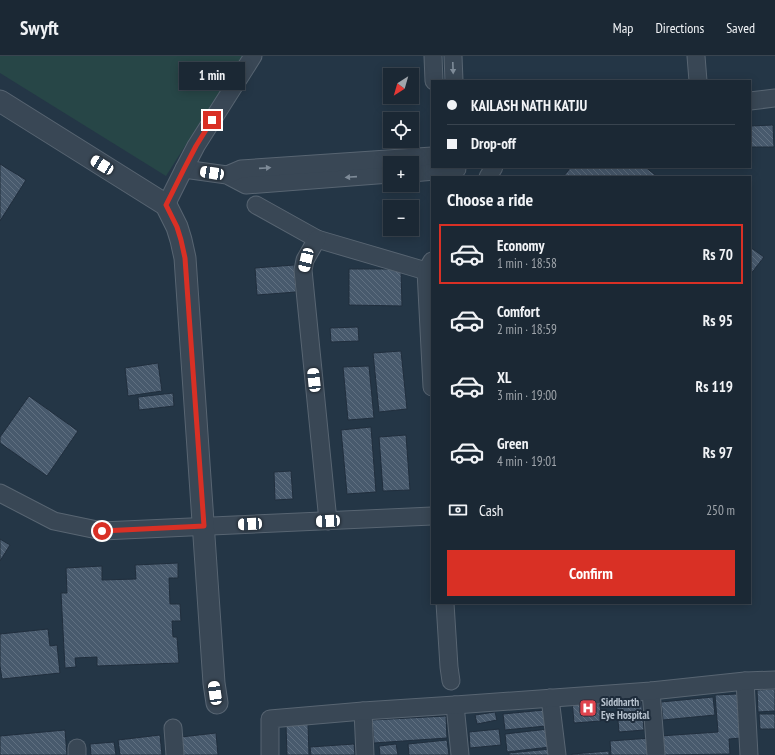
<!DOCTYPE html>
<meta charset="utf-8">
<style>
:root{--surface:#1b2834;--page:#24303c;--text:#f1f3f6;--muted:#a0a6ac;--line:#39444f;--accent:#d93025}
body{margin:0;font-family:"PT Sans Narrow",sans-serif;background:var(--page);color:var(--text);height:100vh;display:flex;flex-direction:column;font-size:15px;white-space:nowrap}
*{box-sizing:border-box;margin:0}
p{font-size:13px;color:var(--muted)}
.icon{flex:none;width:22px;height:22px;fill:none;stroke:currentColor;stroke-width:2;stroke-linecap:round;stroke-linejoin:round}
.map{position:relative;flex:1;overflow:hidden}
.panel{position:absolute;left:431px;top:120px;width:320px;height:428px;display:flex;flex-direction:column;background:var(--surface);border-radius:0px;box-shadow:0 2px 10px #0003,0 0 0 1px var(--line)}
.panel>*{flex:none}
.hud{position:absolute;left:431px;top:24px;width:320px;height:88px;border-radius:0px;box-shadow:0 2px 10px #0003,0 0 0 1px var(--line);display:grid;align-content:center;height:88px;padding:0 16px;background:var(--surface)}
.needle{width:26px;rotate:217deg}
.fabs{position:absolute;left:383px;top:12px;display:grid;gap:8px}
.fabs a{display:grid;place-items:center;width:36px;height:36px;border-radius:0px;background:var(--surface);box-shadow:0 2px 10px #0003,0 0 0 1px var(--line);font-size:20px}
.end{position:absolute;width:18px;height:18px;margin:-9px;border:5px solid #d93025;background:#fff;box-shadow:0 0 0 2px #fff}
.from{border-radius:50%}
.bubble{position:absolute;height:28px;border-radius:0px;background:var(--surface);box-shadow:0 2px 10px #0003,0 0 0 1px var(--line);font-size:13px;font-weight:700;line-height:28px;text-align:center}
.car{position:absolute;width:12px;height:24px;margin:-12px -6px;border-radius:5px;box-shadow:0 0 3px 1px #0007;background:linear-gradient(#fff 24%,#345 0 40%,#fff 0 76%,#345 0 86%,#fff 0)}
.hud b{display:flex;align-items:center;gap:14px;height:38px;font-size:15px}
.hud b+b{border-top:1px solid var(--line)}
.hud i{width:10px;height:10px;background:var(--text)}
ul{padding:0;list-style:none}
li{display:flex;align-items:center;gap:12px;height:60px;margin:0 8px 6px;padding:0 8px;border:2px solid transparent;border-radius:0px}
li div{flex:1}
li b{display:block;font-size:15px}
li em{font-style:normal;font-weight:700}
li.active{border-color:var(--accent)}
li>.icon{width:36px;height:36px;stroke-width:1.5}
h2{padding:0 16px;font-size:18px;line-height:48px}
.pay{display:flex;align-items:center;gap:10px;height:44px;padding:0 16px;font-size:15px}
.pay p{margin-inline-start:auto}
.button{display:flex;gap:8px;margin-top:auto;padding:8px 16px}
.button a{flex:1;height:46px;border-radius:0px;background:var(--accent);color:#fff;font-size:16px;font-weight:700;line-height:46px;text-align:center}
header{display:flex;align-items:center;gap:24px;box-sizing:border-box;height:56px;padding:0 20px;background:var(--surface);border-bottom:1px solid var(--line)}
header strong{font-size:19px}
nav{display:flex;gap:22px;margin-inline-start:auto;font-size:14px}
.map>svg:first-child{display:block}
.green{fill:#274647}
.building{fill:url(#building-back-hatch);stroke:#202e3d}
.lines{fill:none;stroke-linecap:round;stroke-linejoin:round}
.minor-casing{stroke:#586572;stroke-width:19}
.tertiary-casing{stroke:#586572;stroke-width:23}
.minor{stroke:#394755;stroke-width:17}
.tertiary{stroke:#394755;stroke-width:21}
.oneway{fill:#7e8b98}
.route{stroke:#d93025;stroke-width:5}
.labels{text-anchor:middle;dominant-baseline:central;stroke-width:4;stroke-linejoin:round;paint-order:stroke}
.poi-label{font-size:11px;font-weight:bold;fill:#b7c2ce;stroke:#1e2c3b;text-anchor:start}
</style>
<header>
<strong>Swyft</strong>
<nav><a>Map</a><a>Directions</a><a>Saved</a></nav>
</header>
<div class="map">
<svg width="775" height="699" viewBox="0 0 775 699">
<defs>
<pattern id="building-back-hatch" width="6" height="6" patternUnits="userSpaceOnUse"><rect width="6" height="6" fill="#485a6d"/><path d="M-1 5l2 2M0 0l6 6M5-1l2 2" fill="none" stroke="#607081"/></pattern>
</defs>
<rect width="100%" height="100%" fill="#243646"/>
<path class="green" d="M0,0h242l-76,120 -166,-103z"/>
<g class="building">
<path d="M773,69l1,22h-24v-21z"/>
<path d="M0,108l26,16 -26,41z"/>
<path d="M571,111h74l13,10h-95z"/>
<path d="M750,191l14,10 -14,18z"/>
<path d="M294,209l2,27 -39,3 -2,-27z"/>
<path d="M349,213h52l1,37 -53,-1z"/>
<path d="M358,271l1,14 -28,1 -1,-14z"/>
<path d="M401,295l6,58 -28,3 -6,-59z"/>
<path d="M158,307l4,28 -34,5 -3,-28z"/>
<path d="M369,310l5,52 -26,2 -5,-53z"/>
<path d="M173,337l1,13 -35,4 -1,-13z"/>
<path d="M29,340l49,35 -31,45 -47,-33v-6z"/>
<path d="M371,371l5,65 -29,2 -6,-64z"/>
<path d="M406,379l4,55 -27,1 -4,-54z"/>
<path d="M291,415l2,28 -18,1 -1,-28z"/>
<path d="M0,483l10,6 -10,16z"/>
<path d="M178,507v15h-9l1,26h10l1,17h-9l1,16h4l2,26 -82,3v-9l-22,1 1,9 -11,1 -4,-75h6l-1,-25 36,-2v14l34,-1 -1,-14z"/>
<path d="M48,573l2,17 7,-1 3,28 -58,6 -2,-13v-32z"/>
<path d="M775,633v22l-17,1 -1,-22z"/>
<path d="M737,638l4,44 -12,1 1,15 -68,1 -2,-19 58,-4 -3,-37z"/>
<path d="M641,640l3,34 -25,2 -3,-34z"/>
<path d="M713,641l2,18 -52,5 -2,-18z"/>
<path d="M600,642l1,23 -27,2 -2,-23z"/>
<path d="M544,654l2,16 -41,4 -2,-16z"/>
<path d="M495,656l2,8 -20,4 -2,-9z"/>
<path d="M759,658h16v15h-15z"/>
<path d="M446,660l1,22 -73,5 -2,-23z"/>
<path d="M308,668l1,31h-22l-1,-30z"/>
<path d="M499,673l2,16 -31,3 -1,-16z"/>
<path d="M548,673l2,18 -43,5 -2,-18z"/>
<path d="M65,674l2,25h-67v-19z"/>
<path d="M216,677l2,22h-35l-2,-18z"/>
<path d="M160,679l2,20h-42l-2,-15z"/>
<path d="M651,682l2,17h-42l-1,-14z"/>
<path d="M447,684l2,15h-40l-1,-11z"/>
<path d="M114,686l2,13h-25l-1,-11z"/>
<path d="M354,688l1,11h-44l-1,-8z"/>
<path d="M396,688l2,11h-18l-1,-9z"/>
<path d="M551,693l1,6h-43v-2z"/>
<path d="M609,695v4h-37v-1z"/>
</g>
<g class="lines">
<defs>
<g id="minor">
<path d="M433,0l1,25"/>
<path d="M453,0l1,25"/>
<path d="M696,0l2,25"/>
<path d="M750,45l25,-3"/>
<path d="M184,113l43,6 19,10 144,-11"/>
<path d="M412,117l45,-4"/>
<path d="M227,119l14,-6 191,-13"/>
<path d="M488,121l6,-10"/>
<path d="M166,149l18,-36 12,-23 57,-90"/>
<path d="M256,149l61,34 109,32"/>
<path d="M317,183l-12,21 -2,10 25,251"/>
<path d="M432,205l-6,10 6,116"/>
<path d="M0,437l54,28 48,10 330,-15"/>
<path d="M445,547l4,64 2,14"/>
<path d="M745,625l4,74"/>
<path d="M651,635l5,64"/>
<path d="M550,642l7,57"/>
<path d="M455,649l5,50"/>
<path d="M363,655l2,44"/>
<path d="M173,672l2,27"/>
<path d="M77,692v7"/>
<path d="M270,699v-36l93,-8 92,-6 196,-14 94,-10 30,-1"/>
</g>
<path id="tertiary" d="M0,45l166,104 11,22 4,13 4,18 29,425 3,20"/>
</defs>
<use href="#minor" class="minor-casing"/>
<use href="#tertiary" class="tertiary-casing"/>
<use href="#minor" class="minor"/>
<use href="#tertiary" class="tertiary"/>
</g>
<defs><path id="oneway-solid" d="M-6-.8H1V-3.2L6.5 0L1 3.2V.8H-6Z"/></defs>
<g class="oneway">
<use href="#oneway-solid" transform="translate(453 12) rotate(88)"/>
<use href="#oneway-solid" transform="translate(265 112) rotate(-4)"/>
<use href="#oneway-solid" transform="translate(351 121) rotate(176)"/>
</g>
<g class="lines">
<path class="route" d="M102,475l102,-5 -19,-268 -4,-18 -4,-13 -11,-22 18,-36 12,-23 16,-26"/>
</g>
<defs>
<symbol id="hospital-square" viewBox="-11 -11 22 22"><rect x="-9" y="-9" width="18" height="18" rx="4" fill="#e0444e" stroke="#1e2c3b"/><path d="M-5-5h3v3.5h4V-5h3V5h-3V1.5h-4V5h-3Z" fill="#fff"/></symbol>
</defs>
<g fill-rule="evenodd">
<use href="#hospital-square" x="578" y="642" width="20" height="20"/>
</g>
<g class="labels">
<g class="poi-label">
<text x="601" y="646">Siddharth<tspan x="601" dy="13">Eye Hospital</tspan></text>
</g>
</g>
</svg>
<div class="fabs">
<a><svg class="needle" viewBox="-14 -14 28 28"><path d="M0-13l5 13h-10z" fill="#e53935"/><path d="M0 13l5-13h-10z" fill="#a0a6ac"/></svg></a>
<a><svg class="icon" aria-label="locate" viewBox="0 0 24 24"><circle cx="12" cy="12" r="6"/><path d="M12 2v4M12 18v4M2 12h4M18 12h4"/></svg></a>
<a>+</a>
<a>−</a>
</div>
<i class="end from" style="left:102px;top:475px"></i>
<i class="end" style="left:212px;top:64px"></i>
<div class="bubble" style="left:179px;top:6px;width:66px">1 min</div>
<i class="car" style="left:102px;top:109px;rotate:302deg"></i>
<i class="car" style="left:212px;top:117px;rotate:279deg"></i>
<i class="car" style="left:306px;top:204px;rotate:193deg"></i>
<i class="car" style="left:314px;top:324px;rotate:354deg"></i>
<i class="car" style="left:328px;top:465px;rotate:267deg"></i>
<i class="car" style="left:250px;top:468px;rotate:267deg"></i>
<i class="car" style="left:215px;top:637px;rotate:352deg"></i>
<div class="hud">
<b><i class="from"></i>KAILASH NATH KATJU</b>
<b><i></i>Drop-off</b>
</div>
<section class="panel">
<h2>Choose a ride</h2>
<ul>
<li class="active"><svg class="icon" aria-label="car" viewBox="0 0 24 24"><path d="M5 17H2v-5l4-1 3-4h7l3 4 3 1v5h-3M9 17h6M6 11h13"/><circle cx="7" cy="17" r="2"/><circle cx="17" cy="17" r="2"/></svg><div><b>Economy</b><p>1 min · 18:58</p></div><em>Rs 70</em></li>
<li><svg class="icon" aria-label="car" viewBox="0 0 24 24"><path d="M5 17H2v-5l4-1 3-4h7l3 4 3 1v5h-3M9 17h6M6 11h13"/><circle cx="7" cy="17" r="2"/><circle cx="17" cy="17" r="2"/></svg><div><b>Comfort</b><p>2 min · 18:59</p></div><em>Rs 95</em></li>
<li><svg class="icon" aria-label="car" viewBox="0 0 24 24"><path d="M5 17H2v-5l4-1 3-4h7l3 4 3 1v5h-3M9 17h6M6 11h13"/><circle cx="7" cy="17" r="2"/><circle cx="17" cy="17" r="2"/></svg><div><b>XL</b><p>3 min · 19:00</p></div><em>Rs 119</em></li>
<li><svg class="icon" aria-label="car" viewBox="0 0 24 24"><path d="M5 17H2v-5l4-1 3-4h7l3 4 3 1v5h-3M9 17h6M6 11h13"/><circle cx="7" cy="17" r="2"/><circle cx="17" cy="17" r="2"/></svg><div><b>Green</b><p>4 min · 19:01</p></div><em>Rs 97</em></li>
</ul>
<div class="pay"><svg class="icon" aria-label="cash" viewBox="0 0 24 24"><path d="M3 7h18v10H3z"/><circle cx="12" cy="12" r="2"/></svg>Cash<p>250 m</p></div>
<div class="button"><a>Confirm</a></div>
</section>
</div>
